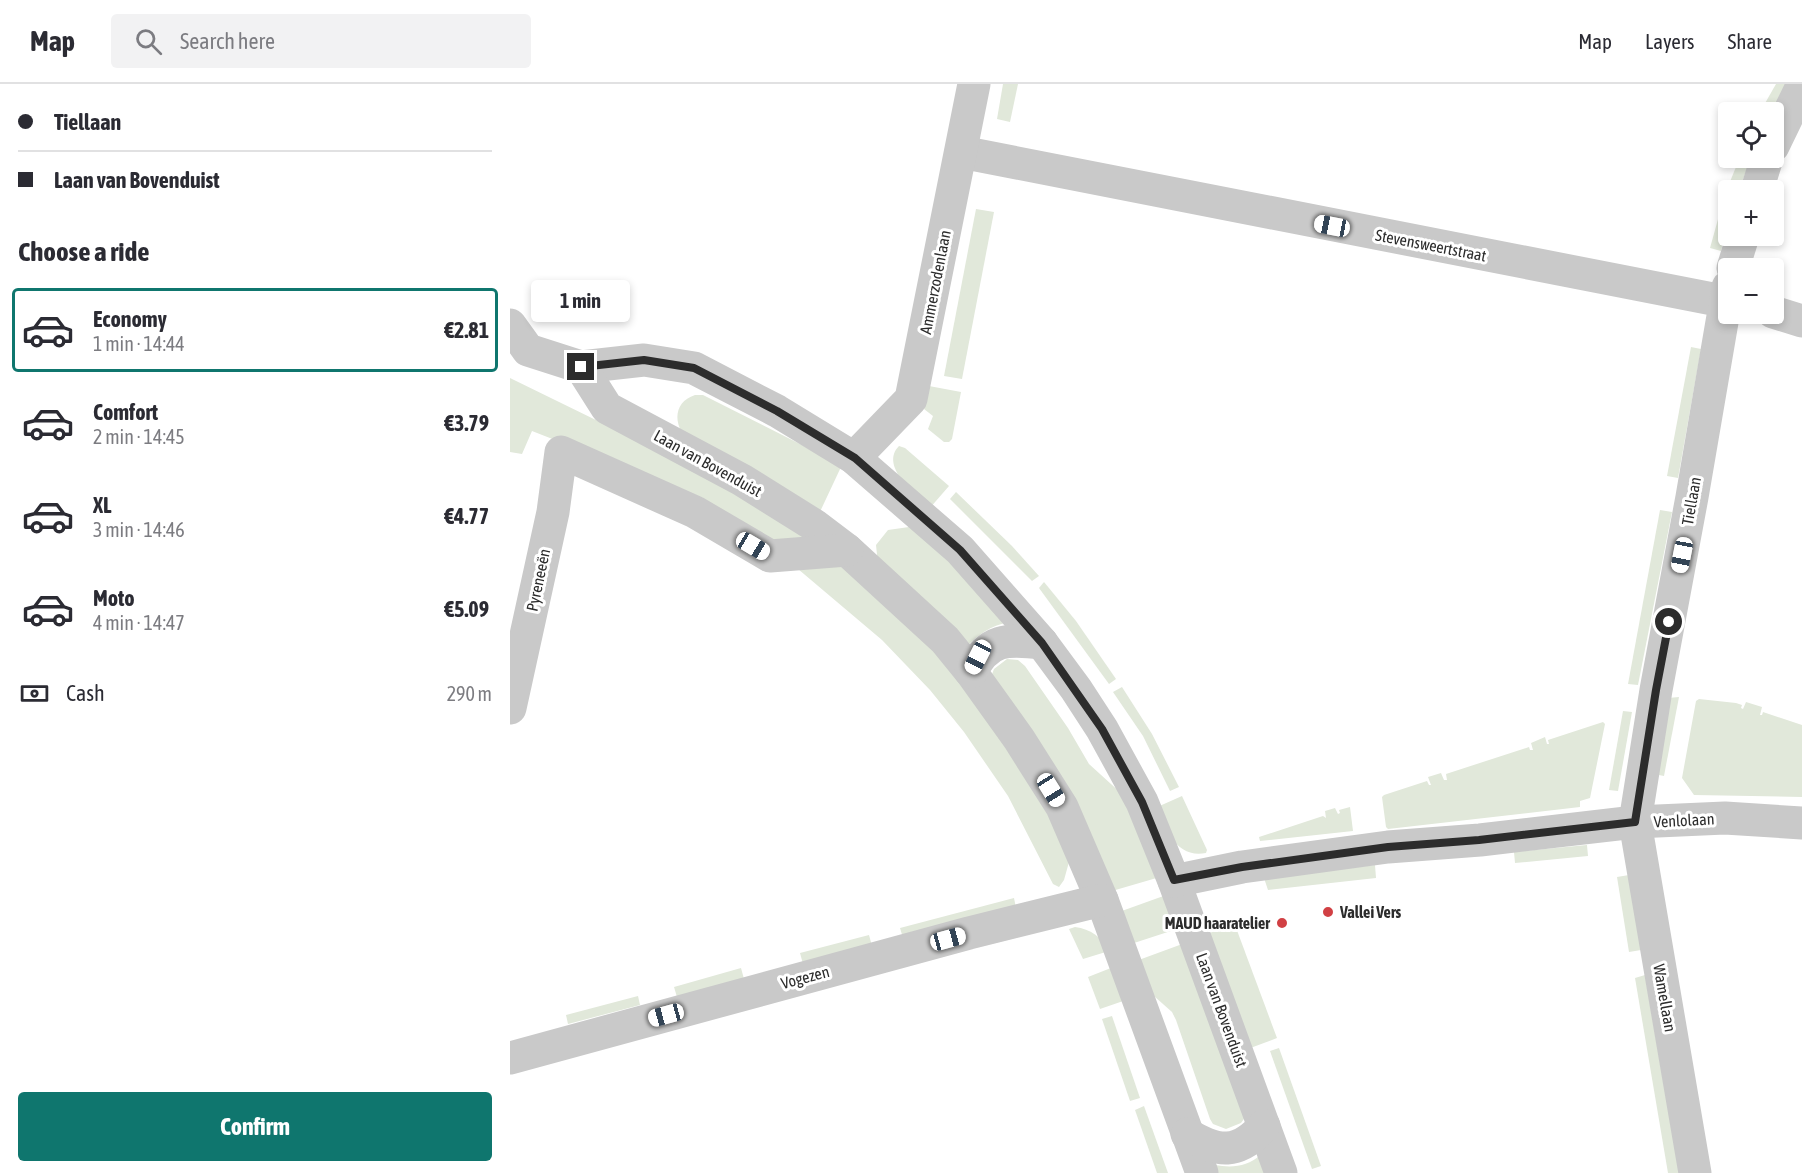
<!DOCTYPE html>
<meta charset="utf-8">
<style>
:root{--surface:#fff;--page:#f2f2f3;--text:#2b2b33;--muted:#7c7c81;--line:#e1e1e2;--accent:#0f766e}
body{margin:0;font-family:"Asap Condensed",sans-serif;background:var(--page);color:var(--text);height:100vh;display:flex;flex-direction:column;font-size:22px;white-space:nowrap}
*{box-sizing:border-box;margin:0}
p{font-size:20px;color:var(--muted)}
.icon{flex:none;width:33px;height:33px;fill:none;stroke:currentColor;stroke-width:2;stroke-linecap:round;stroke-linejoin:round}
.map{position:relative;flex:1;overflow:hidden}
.side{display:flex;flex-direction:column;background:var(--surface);width:510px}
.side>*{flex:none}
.banner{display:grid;align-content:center;height:132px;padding:0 18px;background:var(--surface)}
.fabs{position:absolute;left:1208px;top:18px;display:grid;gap:12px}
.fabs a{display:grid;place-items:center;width:66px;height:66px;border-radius:6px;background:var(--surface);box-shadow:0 3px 9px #0003;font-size:30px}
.end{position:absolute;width:27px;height:27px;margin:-14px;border:8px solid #2c2c2c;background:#fff;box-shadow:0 0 0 3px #fff}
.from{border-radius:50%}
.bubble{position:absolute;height:42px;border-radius:6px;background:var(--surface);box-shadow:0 3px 9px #0003;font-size:20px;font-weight:700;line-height:42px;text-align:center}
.car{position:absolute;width:18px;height:36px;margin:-18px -9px;border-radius:8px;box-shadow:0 0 4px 2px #0007;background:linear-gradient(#fff 24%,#345 0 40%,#fff 0 76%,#345 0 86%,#fff 0)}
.banner b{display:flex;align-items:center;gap:21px;height:57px;font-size:22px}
.banner b+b{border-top:2px solid var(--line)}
.banner i{width:15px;height:15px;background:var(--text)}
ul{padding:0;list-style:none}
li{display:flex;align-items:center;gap:18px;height:84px;margin:0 12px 9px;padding:0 6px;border:3px solid transparent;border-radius:6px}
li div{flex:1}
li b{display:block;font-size:22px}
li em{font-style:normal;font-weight:700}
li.selected{border-color:var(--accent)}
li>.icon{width:54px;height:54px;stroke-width:1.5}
h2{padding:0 18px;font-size:27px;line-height:72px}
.pay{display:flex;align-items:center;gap:15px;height:66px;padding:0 18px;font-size:22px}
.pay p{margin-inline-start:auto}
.action{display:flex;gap:12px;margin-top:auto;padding:12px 18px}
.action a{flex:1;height:69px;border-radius:6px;background:var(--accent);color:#fff;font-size:24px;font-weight:700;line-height:69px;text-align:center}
header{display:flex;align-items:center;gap:36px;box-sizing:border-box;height:84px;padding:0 30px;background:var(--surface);border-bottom:2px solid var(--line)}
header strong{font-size:28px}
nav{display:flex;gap:33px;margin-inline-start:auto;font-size:21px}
.search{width:420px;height:54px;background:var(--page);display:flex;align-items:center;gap:15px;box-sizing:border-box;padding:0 21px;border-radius:6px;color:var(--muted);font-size:22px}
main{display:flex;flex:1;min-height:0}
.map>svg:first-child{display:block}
.green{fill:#e1e8da}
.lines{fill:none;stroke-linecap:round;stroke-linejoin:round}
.street{stroke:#c9c9c9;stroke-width:33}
.route{stroke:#2c2c2c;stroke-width:8}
.poi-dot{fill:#d14044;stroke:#fff;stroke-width:2}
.labels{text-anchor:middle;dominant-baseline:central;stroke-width:6;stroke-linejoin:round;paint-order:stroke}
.street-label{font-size:16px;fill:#2c2c2c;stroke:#fff}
.poi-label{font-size:16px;font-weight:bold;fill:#2c2c2c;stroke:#fff;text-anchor:start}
</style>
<header>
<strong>Map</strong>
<div class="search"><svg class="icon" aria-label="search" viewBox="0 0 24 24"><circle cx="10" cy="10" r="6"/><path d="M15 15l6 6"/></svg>Search here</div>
<nav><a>Map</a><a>Layers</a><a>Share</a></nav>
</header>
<main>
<section class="side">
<div class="banner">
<b><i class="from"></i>Tiellaan</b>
<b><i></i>Laan van Bovenduist</b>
</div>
<h2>Choose a ride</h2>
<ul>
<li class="selected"><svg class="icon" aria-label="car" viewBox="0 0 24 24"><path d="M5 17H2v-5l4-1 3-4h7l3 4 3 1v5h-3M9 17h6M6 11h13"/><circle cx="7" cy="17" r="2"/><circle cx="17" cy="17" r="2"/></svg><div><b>Economy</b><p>1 min · 14:44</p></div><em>€2.81</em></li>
<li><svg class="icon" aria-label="car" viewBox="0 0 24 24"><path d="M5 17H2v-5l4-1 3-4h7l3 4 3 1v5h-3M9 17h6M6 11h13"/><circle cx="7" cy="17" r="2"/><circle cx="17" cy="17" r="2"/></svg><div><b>Comfort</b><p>2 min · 14:45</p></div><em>€3.79</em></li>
<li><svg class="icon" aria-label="car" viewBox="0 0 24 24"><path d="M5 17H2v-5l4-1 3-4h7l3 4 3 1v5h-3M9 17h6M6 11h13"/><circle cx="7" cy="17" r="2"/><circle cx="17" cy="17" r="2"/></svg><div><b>XL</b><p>3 min · 14:46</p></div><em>€4.77</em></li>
<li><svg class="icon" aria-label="car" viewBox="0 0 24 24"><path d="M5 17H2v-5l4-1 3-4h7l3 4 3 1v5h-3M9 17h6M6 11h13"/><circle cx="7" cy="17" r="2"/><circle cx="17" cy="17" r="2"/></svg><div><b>Moto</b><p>4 min · 14:47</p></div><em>€5.09</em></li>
</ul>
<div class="pay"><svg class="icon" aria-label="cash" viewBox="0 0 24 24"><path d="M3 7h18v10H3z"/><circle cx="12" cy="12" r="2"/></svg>Cash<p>290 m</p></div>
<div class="action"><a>Confirm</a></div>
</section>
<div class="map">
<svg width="1292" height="1089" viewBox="0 0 1292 1089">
<rect width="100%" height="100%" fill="#fff"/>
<g class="green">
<path d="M493,0h15l-8,38 -13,-3z"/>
<path d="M1266,0h12l-16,28h-12z"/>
<path d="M1228,78l10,4 -9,24h-11v34l-7,27 -11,-3 15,-54z"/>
<path d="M466,125l18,3 -32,167 -18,-3z"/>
<path d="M1181,263l10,2 -23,129 -11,-2z"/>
<path d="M0,294l182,89 118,71 -36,5 -104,-58 -138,-54 -10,23 -12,-2z"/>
<path d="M419,302l32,6 -9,47 -3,3h-5l-16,-13 5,-13 -9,-7z"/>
<path d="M185,311h8l97,49 41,23 -23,49 -136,-83c-9,-16 -5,-32 13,-38z"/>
<path d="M389,362l6,2 44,38 -20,23c-13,-14 -50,-43 -30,-63z"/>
<path d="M446,408l56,54 27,30 -7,5 -82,-82z"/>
<path d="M1150,426l12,2 -34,173 -10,-1z"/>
<path d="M406,442l93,96c-19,4 -30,12 -44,26l-87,-84 -2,-19 12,-15z"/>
<path d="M329,480l102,88 105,149 23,61 -5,18 -5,7 -6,-3 -45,-88 -44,-64 -34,-42 -48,-50 -84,-71z"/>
<path d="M534,498l32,39 40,58 -7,5 -70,-96z"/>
<path d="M497,575l11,1 7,6 43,62 21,36 33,30 38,83 -48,14 -121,-214 3,-8z"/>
<path d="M612,603l30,47 27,53 -9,4 -27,-55 -30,-44z"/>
<path d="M1169,613l-15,79 -10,-2 14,-76z"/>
<path d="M1189,615l37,4 6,2 -1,3 2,1 3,-7 16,5 -2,8h2l1,-3 39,13v72l-108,-2 -12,-17 14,-77z"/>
<path d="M1113,627l9,1 -14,79 -9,-1z"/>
<path d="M1093,638l2,2 -15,74 -10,3v6l-192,22 -2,-2 -4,-30 2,-2 43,-14 2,4h2l-3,-8 13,-4 3,7h3l-1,-6 83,-27 1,3h3l-2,-7 14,-6 2,7h2l-1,-4z"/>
<path d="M672,712l25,54 -1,3c-29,6 -41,-24 -51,-45z"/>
<path d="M840,723l3,24 -93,10 -1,-4 64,-21 3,2 -1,-7 10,-3 3,6 2,-1 -1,-3z"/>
<path d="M1077,761l1,11 -73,7 -1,-11z"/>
<path d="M865,781l1,13 -108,12 -4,-12z"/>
<path d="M1119,791l12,75 -12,2 -12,-75z"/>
<path d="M659,810l11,34 -49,16 -12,-32z"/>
<path d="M504,814l2,10 -113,30 -3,-10z"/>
<path d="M725,841l42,113 -32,12 -39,-116z"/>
<path d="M565,843c16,2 26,10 34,24l-26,8 -14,-30z"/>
<path d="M359,851l3,11 -69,18 -3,-11z"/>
<path d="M675,859l61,173 -5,7 -15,6 -13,-5 -3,-5 -34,-99 -4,-8 -18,-16 -18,-35z"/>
<path d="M606,882l13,33 -29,10 -12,-32z"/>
<path d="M231,884l3,11 -67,18 -3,-10z"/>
<path d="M1135,891l34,198h-11l-33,-195z"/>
<path d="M128,912l2,9 -72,19 -2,-9z"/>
<path d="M602,932l28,82 -10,3 -28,-82z"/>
<path d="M769,964l42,118 -9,3 -42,-118z"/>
<path d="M634,1022l24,67h-11l-22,-63z"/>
<path d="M750,1071l9,18h-58l4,-8c16,3 33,2 45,-10z"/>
</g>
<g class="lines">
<g class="street">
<path d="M1263,62l29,-60"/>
<path d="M451,68l767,150"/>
<path d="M1247,106l10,-32"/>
<path d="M1223,184l10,-32"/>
<path d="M1263,228l29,9"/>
<path d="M0,241l18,25 53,17 63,-7 50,8 83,43 77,47 106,92 82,93 34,46 26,40 40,73 32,79 107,292"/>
<path d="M71,283l26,41 135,72 72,45 33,25 98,90 26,32 48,67 43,68 40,93 100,273"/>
<path d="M344,374l57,-59 63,-315"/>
<path d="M461,588c17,-34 36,-33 71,-29"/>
<path d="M0,624l43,-196 8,-60 134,60 75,44 77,-6"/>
<path d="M664,797l68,-14 146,-20 92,-7 155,-18 90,-4 77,5"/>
<path d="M0,974l459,-125 133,-33"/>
<path d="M677,1050c31,19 51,21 77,-8"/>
<path d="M1185,1089l-60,-351 21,-132 36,-193 36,-210"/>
</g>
</g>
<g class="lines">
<path class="route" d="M71,283l63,-7 50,8 83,43 78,47 105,92 82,93 60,86 40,73 32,78 68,-13 146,-20 91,-7 156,-18 21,-132 13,-68"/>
</g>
<g class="poi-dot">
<circle cx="818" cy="828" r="6"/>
<circle cx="772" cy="839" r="6"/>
</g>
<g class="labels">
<g class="street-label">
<text transform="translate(921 161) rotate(11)">Stevensweertstraat</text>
<text transform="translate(425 198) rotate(-79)">Ammerzodenlaan</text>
<text transform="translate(198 379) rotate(29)">Laan van Bovenduist</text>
<text transform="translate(1181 417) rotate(-80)">Tiellaan</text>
<text transform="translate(28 496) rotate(-78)">Pyreneeën</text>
<text transform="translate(1174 736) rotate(-3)">Venlolaan</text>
<text transform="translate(295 893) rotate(-15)">Vogezen</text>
<text transform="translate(1155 914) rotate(80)">Wamellaan</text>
<text transform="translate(712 926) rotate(70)">Laan van Bovenduist</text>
</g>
<g class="poi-label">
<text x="830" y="828">Vallei Vers</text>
<text x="760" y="839" text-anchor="end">MAUD haaratelier</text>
</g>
</g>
</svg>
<div class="fabs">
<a><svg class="icon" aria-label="locate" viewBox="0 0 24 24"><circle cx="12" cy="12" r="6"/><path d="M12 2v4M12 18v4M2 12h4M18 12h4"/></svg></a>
<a>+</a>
<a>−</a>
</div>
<i class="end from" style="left:1159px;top:538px"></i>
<i class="end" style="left:71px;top:283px"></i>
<div class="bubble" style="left:21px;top:196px;width:99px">1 min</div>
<i class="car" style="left:822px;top:142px;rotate:281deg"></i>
<i class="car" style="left:243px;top:462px;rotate:121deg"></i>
<i class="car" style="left:1172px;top:471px;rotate:191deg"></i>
<i class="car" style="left:468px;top:573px;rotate:207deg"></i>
<i class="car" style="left:541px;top:706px;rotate:148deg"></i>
<i class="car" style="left:438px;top:855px;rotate:75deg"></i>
<i class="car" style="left:156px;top:931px;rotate:255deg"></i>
</div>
</main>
